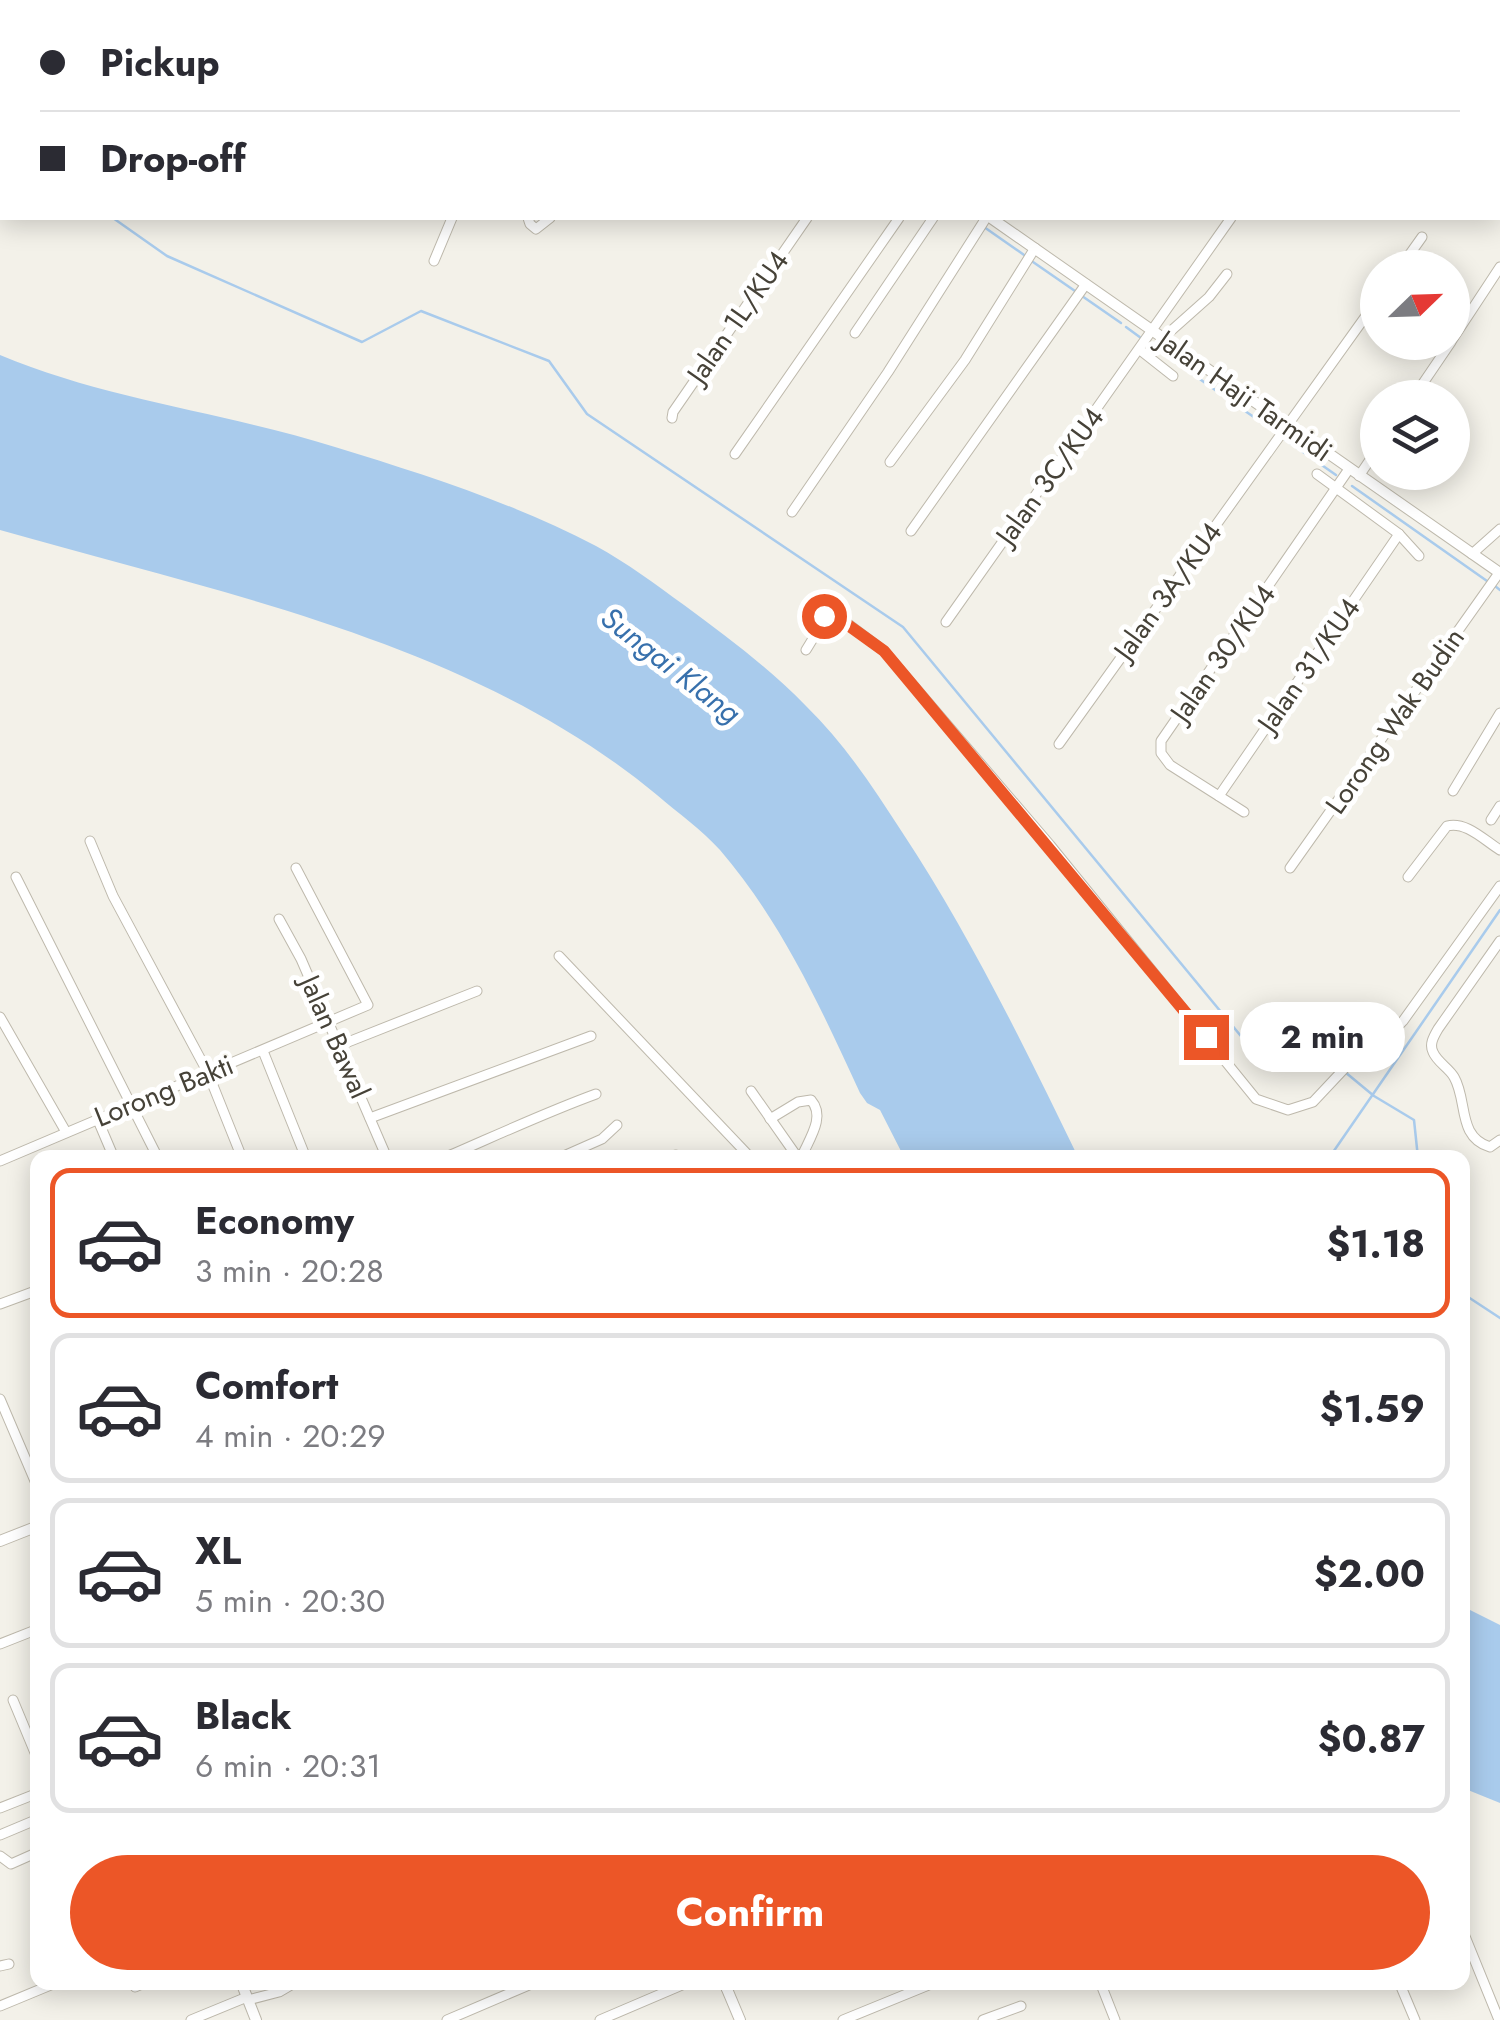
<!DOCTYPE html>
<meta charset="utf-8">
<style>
:root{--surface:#fff;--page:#f7f7f7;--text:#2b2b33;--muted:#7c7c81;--line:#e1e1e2;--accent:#ec5627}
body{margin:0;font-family:Jost,sans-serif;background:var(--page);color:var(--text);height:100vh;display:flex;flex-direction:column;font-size:38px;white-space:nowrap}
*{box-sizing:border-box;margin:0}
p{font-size:32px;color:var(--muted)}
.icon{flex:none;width:55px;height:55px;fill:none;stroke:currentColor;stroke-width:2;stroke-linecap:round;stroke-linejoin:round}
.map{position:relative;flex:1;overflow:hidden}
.details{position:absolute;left:30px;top:1150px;width:1440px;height:840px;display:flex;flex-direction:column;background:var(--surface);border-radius:20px;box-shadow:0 5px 25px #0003}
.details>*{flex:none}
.banner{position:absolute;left:0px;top:0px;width:1500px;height:220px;box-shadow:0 5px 25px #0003;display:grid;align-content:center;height:220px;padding:0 40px;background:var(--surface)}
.needle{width:65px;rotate:67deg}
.buttons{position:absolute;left:1360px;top:250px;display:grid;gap:20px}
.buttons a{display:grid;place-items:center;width:110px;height:110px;border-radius:50%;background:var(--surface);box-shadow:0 5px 25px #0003;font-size:50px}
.end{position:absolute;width:45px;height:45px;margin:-22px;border:12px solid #ec5627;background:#fff;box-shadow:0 0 0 5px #fff}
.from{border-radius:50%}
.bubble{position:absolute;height:70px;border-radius:35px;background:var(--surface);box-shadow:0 5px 25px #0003;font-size:32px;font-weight:700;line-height:70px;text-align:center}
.banner b{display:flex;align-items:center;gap:35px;height:95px;font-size:38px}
.banner b+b{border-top:2px solid var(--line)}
.banner i{width:25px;height:25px;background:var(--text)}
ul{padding:18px 0 0;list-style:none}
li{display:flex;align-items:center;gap:30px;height:150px;margin:0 20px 15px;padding:0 20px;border:5px solid var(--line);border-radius:20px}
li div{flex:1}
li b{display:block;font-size:38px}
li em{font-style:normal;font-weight:700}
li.active{border-color:var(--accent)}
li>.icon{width:90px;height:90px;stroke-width:1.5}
.button{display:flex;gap:20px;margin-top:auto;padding:20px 40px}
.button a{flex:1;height:115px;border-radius:60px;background:var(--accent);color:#fff;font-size:40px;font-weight:700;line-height:115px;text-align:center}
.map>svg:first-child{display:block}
.water{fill:#a9cbec}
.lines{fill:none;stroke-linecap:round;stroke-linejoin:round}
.stream{stroke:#a9cbec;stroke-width:2.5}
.minor-casing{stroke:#beb9ac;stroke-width:11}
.tertiary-casing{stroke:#beb9ac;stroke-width:12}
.minor{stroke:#fff;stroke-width:9}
.tertiary{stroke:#fff;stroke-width:10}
.route{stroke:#ec5627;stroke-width:12}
.labels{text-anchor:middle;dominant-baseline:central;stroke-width:10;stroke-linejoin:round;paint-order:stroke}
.street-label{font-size:28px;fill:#464238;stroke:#fff}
.water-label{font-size:30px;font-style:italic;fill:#3770ac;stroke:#fff}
</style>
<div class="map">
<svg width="1500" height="2020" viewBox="0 0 1500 2020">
<rect width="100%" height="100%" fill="#f3f1e9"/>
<g class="water">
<path d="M0,355c107,45 224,57 335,92 88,27 179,56 261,99 31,17 59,38 88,59 42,31 85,63 122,101 38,37 67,81 96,126 68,103 122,214 176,325h-174l-24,-47 -13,-7 -7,-10c-39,-85 -79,-172 -140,-243 -18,-20 -42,-37 -63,-55 -183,-152 -433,-201 -657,-265z"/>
<path d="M1462,1606l38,19v178l-37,-15z"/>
</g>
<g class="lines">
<g class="stream">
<path d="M661,0l3,2"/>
<path d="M0,136l2,2"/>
<path d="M113,218l54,38 195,86 59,-31 128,50 38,53 316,213 361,437 22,2 35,-13 17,14"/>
<path d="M984,227l43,30"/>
<path d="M1033,262l42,29"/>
<path d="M1082,296l39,27"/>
<path d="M1126,327l15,11"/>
<path d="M1156,348l62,44"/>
<path d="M1229,400l48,33"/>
<path d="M1283,438l53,37"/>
<path d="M1352,486l135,95"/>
<path d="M1495,586l5,4"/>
<path d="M1345,1072l29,24 40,24 4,38"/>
<path d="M1329,1158l171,-248"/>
<path d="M1462,1293l38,25"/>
</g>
<defs>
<g id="minor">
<path d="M482,1l6,1"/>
<path d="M132,2l1,-2"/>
<path d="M445,2l2,-2"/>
<path d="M519,2l2,-2"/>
<path d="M638,2l1,-2"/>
<path d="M969,2l2,-2"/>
<path d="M1068,2l2,-2"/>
<path d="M1134,2l2,-2"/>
<path d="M1468,2l2,-2"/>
<path d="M1498,25l2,-4"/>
<path d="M528,218l2,6 6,5 14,-11"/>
<path d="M434,261l18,-43"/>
<path d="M1400,268l22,-31"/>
<path d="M855,333l78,-115"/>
<path d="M1163,338l46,-41 18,-23"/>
<path d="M1452,340l48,-73"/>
<path d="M1140,350l33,26"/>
<path d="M1413,398l38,-56"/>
<path d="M672,418l1,-6 134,-194"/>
<path d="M735,454l164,-236"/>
<path d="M890,462l75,-102 70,-112"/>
<path d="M1317,474l82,60 20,22"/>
<path d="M1359,476l19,-28"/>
<path d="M792,512l96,-140 98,-154"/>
<path d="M911,531l175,-247"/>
<path d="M1472,554l28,-25"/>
<path d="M946,622l285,-404"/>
<path d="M806,650l22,-36 20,10 36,27 166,194 206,254 32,11 25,-8 47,-50 24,-11 19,-20 97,-135"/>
<path d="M1059,744l319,-445"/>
<path d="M1453,791l47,-78"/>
<path d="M1219,796l180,-262"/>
<path d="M1244,812l-74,-47 -9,-12v-12l188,-272"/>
<path d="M1491,820l9,-14"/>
<path d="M90,841l23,55 95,177 34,85"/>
<path d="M1290,868l209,-295"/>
<path d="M16,877l142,281"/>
<path d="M1408,877l39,-51c19,-5 37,14 53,24"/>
<path d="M279,919l22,40 86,199"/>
<path d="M1500,941l-62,88c-4,7 -9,15 -5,23 4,10 16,16 21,25 14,24 3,60 36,70l10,-7"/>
<path d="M559,956l192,202"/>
<path d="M0,1017l66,115"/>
<path d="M338,1046l139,-55"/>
<path d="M263,1051l43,107"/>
<path d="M751,1091l47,67"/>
<path d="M97,1118l17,40"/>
<path d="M370,1118l221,-82"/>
<path d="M770,1119l28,-17 13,-2c15,17 -2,39 -10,58"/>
<path d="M444,1158c51,-22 100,-45 152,-64"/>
<path d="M559,1158l43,-19 15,-14"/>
<path d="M668,1158l8,-3"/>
<path d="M0,1161l368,-156 -72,-137"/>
<path d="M0,1304l38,-14"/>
<path d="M0,1399l38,89"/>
<path d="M0,1644l38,-15"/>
<path d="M13,1700l25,60"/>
<path d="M0,1808l38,-15"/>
<path d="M0,1835l38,-16"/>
<path d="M0,1856l11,8 27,-12"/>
<path d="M1462,1929l37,91"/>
<path d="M0,1966l9,-2"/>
<path d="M1100,1982l15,38"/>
<path d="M1399,1982l16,38"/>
<path d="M135,1987l12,-5"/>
<path d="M726,1988l12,-6"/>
<path d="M248,2000l31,-8 17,-10"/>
<path d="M0,2006l58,-24"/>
<path d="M191,2020l56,-23"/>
<path d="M447,2020l89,-38"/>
<path d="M600,2020l89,-38"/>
<path d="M843,2020l93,-38"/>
<path d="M983,2020l38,-14"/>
</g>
<g id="tertiary">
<path d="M680,0l4,2"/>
<path d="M991,218l509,355"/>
<path d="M0,1541l38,-15"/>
<path d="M241,1982l15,38"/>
<path d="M724,1982l16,38"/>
</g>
</defs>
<use href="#minor" class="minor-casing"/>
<use href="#tertiary" class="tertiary-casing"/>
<use href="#minor" class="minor"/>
<use href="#tertiary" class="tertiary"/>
</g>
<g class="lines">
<path class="route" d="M824,616l10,-1 50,36 322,386"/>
</g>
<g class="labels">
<g class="street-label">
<text transform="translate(738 317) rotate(-55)">Jalan 1L/KU4</text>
<text transform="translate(1245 396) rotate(35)">Jalan Haji Tarmidi</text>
<text transform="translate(1050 476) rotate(-54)">Jalan 3C/KU4</text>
<text transform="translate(1168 591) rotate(-54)">Jalan 3A/KU4</text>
<text transform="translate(1223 653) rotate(-55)">Jalan 30/KU4</text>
<text transform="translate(1309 665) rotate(-55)">Jalan 31/KU4</text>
<text transform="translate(1395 721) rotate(-55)">Lorong Wak Budin</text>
<text transform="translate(335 1037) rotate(66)">Jalan Bawal</text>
<text transform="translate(164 1091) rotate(-22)">Lorong Bakti</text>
</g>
<g class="water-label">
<text transform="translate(671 665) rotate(38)">Sungai Klang</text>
</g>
</g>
</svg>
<div class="buttons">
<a><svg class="needle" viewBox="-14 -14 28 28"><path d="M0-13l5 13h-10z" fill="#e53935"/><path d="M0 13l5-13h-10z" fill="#7c7c81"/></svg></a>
<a><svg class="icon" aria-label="layers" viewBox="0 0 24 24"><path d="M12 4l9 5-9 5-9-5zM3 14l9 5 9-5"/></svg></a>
</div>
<i class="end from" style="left:824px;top:616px"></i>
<i class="end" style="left:1206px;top:1037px"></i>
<div class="bubble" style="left:1240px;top:1002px;width:165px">2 min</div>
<div class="banner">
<b><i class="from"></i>Pickup</b>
<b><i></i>Drop-off</b>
</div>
<section class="details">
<ul>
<li class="active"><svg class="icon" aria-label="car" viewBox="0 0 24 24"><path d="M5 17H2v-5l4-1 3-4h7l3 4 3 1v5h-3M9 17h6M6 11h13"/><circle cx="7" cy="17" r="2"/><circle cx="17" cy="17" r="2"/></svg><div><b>Economy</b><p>3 min · 20:28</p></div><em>$1.18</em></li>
<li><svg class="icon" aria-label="car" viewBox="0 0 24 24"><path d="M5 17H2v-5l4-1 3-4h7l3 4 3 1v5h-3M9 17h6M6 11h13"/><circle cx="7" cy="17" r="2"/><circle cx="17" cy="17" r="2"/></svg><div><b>Comfort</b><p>4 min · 20:29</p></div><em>$1.59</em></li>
<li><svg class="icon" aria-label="car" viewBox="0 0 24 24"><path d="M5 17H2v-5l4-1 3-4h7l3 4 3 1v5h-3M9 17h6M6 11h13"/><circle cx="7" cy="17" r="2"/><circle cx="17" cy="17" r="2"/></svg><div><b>XL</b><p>5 min · 20:30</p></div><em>$2.00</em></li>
<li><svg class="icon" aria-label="car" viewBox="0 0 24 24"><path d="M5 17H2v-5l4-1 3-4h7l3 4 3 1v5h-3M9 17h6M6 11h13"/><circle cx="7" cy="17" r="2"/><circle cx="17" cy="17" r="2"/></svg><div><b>Black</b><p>6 min · 20:31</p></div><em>$0.87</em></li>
</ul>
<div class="button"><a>Confirm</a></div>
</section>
</div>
